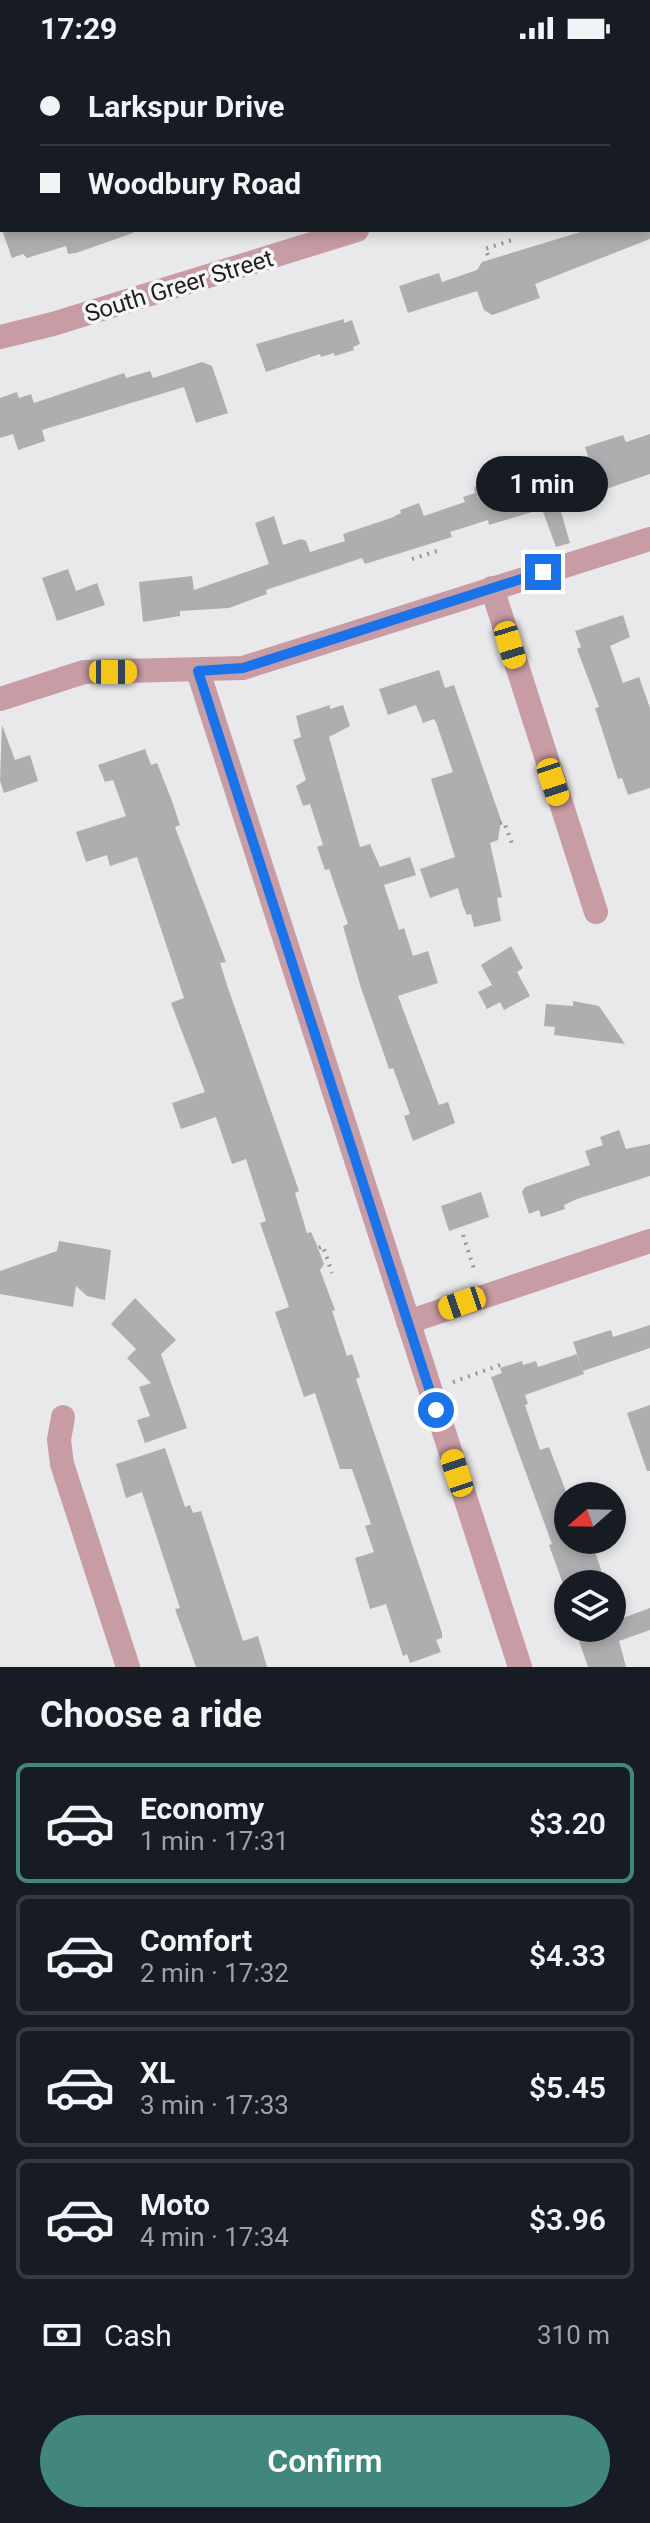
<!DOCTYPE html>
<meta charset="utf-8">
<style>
:root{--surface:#171b24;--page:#20242c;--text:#f1f3f6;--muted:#9ea1a6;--line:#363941;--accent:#41877d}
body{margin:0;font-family:Roboto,sans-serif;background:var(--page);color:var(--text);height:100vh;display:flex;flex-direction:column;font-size:30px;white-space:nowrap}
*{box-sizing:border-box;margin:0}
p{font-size:26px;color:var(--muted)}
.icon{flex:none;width:44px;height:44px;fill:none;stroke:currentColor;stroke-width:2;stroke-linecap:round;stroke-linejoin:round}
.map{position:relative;height:1611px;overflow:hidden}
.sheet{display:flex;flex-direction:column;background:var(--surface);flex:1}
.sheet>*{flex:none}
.banner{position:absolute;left:0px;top:0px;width:650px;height:176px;box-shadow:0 4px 12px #0003;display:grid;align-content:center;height:176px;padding:0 40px;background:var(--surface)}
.needle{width:52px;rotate:250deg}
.buttons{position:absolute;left:554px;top:1426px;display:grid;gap:16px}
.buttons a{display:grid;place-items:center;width:72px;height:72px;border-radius:50%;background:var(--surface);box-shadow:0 4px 12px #0003;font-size:40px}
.end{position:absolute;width:36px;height:36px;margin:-18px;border:10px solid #1a73e8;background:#fff;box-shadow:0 0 0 4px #fff}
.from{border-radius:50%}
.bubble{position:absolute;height:56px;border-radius:28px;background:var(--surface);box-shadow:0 4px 12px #0003;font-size:26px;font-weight:600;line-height:56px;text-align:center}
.car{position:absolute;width:24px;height:48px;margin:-24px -12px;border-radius:10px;box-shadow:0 0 6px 2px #0007;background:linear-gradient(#f5c518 24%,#345 0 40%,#f5c518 0 76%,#345 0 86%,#f5c518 0)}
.banner b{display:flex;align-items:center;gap:28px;height:76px;font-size:30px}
.banner b+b{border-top:2px solid var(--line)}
.banner i{width:20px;height:20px;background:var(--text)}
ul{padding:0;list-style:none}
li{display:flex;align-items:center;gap:24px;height:120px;margin:0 16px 12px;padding:0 24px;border:4px solid var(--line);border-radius:12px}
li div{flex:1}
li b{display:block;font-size:30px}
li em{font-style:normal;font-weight:600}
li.on{border-color:var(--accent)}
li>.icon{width:72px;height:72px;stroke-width:1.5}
h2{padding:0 40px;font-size:36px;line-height:96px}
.pay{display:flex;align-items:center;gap:20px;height:88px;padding:0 40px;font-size:30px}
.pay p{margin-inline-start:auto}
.cta{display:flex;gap:16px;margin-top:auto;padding:16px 40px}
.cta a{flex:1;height:92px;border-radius:48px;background:var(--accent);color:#fff;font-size:32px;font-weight:600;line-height:92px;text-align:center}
.status{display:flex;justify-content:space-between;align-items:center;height:56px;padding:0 40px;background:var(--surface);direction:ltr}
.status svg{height:22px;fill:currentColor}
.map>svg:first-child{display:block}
.building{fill:#aeaeb0}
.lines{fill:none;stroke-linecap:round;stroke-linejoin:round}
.path{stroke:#969697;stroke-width:4;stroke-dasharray:2 6;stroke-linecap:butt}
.street{stroke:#c89ca4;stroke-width:24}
.route{stroke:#1a73e8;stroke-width:10}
.labels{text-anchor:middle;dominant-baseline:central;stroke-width:7;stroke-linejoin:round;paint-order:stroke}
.street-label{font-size:24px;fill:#1f1f1f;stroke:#f6f6f8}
</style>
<div class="status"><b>17:29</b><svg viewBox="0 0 49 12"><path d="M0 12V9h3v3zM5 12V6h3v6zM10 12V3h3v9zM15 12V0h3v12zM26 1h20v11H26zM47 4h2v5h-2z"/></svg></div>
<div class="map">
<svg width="650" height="1611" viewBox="0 0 650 1611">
<rect width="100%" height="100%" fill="#e9e9eb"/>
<g class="building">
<path d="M2,174h130l1,3 -57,20 -8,1 -2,-8 -39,12 -4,-4 -11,4z"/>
<path d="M587,174h63v9l-115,45 5,14 -48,17 -8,-5 -7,-19 -69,22 -9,-27 40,-13 3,9 35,-12 5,-8z"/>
<path d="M344,263v4l8,-3 8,24 -7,3 1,3 -19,6 -1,-3 -13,4 -1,-3 -54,18 -10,-28z"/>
<path d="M202,306l10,4 16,47 -32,10 -12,-36 -142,43 3,11 -27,9 -5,-16 -13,4v-40l17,-6 2,6 12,-4 3,9 90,-30 2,5 24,-7 3,7z"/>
<path d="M650,378v40l-91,31 11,38 -14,4 -14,-38 -53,16 -1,-5 -38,12 2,5 -87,27 -3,-6 -96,32 1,4 -38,14 -49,3v5l-37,6 -4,-40 53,-6 2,14 75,-26 -14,-41 19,-7 9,29 18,-6 5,2 4,11 35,-11 -2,-7 48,-16 10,-5 -1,-3 19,-7 5,13 41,-14 -2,-5 12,-4 -1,-6 51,-17 2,6 61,-20 -3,-9 38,-12 3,7z"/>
<path d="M68,513l8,22 21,-8 8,22 -48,16 -15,-43z"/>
<path d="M623,559l7,22 -20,9 13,37 16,-6 11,31v80l-22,7 -6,-17 -4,1 -23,-71 4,-1 -22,-58 4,-2 -6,-16z"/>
<path d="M439,614l6,18 9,-3 47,135 -3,20 -8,3 12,54 -5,1 4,23 -27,6 -3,-13 -4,1 -4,-9 -5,-18 -28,10 -10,-29 35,-12 -24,-78 22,-7 -17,-50 -2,-3 -11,4 -7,-18 -28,10 -9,-26z"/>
<path d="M330,649v4l13,-4 7,21 -21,11 31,110 10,-3 10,23 30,-10 6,18 -32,10 15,45 5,-2 9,28 15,-5 10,32 -40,13 41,109 9,-3 7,21 -42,18 -9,-25 6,-2 -17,-46 -4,1 -3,-9 -25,-72 -18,-62 5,-2 -19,-55 -4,1 -8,-23 6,-2 -13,-41 -7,2 -7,-20 10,-6 -13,-40 8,-3 -5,-21z"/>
<path d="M2,669l13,35 15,-5 8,26 -34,12 -4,-12z"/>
<path d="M145,693l6,16 6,-2 15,38 8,24 -5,2 51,135 -6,1 8,25 71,203 -4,2 12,40 4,-1 5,11 8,21 -4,6 15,40 -3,1 15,45 5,-2 8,23 -4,2 86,254v5l-6,2 5,12 -31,11 -3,-9 -4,2 -17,-52 -16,5 -15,-51 19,-6 -9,-26 6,-2 -19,-55h-12l-25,-76 -11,4 -8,-24 -21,-61 14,-5 -29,-84 6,-2 -20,-62 -14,5 -16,-47 -35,12 -9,-26 33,-11 -34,-89 13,-5 -47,-141 -27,9 -3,-11 -21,7 -10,-30 50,-16 -13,-36 -8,2 -7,-17z"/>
<path d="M511,890l12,22 -6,4 13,24 -26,14 -4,-8 -13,7 -9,-17 14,-7 -11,-20z"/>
<path d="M573,945l26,5 26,38 -71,-9 1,-8 -11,-1 2,-22 27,2z"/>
<path d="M619,1074l7,19 24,-5v32l-73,23 -13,6 1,4 -24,8 -2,-7 -10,4 -7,-22 3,-5 65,-22 -5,-14 18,-6 -3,-8z"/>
<path d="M481,1136l8,25 -40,14 -8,-25z"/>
<path d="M59,1185l52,9 -6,50 -18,-4 -11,-10 -3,21 -73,-13v-23l57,-20z"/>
<path d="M135,1242l41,42 -15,14 26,74 -42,15 -8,-23 13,-4 -11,-29 12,-4 -24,-25 9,-9 -25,-25z"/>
<path d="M650,1269v23l-67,23 -10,-29 38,-12 2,7z"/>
<path d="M577,1298l7,20 -59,21 3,9 -3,1 15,45 9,-3 19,50v43h23l15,44h-43l-14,-39 3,-1 -61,-167 11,-4 -2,-5 22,-7 1,4 13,-4 2,6z"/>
<path d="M650,1349v66h-3l-20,-58z"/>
<path d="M165,1392l20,59 5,-2 3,8 8,-2 42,130 15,-5 9,31h-71l-21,-58 5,-1 -38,-116 -16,6 -10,-34z"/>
<path d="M650,1552v22l-31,11 7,26h-38l-10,-29 34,-10v-6z"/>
</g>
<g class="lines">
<g class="path">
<path d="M488,199l-3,-6 27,-9"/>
<path d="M412,503l25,-8"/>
<path d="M500,767l4,-1 9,24"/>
<path d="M463,1179l12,37"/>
<path d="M319,1192l4,-2 9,27"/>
<path d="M453,1326l50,-18"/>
</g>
<g class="street">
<path d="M648,80l2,-1"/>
<path d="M0,281l53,-13 304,-94"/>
<path d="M492,532l104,324"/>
<path d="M198,615l322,996"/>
<path d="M0,643l84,-27 159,-4 407,-129"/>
<path d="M408,1266l242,-81"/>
<path d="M63,1361l-4,23 3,24 66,203"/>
</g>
</g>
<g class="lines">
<path class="route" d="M436,1354l-238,-739 45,-3 300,-96"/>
</g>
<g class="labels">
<g class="street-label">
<text transform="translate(179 230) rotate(-17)">South Greer Street</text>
</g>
</g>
</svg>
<div class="buttons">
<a><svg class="needle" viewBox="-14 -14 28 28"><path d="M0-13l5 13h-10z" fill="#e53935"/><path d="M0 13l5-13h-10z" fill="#9ea1a6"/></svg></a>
<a><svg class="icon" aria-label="layers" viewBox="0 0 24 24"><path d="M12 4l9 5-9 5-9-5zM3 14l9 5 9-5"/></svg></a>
</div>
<i class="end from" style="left:436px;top:1354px"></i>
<i class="end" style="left:543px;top:516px"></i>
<div class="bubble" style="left:476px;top:400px;width:132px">1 min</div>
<i class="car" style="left:510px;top:589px;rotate:163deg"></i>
<i class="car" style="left:113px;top:616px;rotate:90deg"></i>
<i class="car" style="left:553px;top:726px;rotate:162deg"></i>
<i class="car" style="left:462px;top:1247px;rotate:251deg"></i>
<i class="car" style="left:457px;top:1417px;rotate:342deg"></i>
<div class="banner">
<b><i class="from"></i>Larkspur Drive</b>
<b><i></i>Woodbury Road</b>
</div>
</div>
<section class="sheet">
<h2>Choose a ride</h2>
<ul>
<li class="on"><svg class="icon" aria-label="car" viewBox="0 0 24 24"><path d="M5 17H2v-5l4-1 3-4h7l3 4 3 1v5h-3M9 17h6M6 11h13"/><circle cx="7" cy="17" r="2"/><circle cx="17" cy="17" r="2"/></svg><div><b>Economy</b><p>1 min · 17:31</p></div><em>$3.20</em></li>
<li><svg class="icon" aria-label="car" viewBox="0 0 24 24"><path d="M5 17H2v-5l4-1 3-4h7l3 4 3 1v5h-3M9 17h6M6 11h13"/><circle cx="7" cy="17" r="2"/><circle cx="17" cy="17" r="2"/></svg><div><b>Comfort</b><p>2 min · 17:32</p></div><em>$4.33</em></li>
<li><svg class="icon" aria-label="car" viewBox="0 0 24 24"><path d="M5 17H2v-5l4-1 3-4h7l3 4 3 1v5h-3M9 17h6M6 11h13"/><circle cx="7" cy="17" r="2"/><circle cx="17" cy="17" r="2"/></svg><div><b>XL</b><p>3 min · 17:33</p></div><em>$5.45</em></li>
<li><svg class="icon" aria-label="car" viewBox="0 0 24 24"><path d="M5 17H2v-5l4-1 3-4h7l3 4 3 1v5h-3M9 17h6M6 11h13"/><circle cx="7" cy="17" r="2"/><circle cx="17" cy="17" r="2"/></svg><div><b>Moto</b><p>4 min · 17:34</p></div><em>$3.96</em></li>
</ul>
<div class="pay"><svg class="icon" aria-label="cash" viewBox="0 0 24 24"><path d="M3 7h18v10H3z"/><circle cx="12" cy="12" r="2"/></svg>Cash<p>310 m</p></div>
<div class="cta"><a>Confirm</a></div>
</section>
